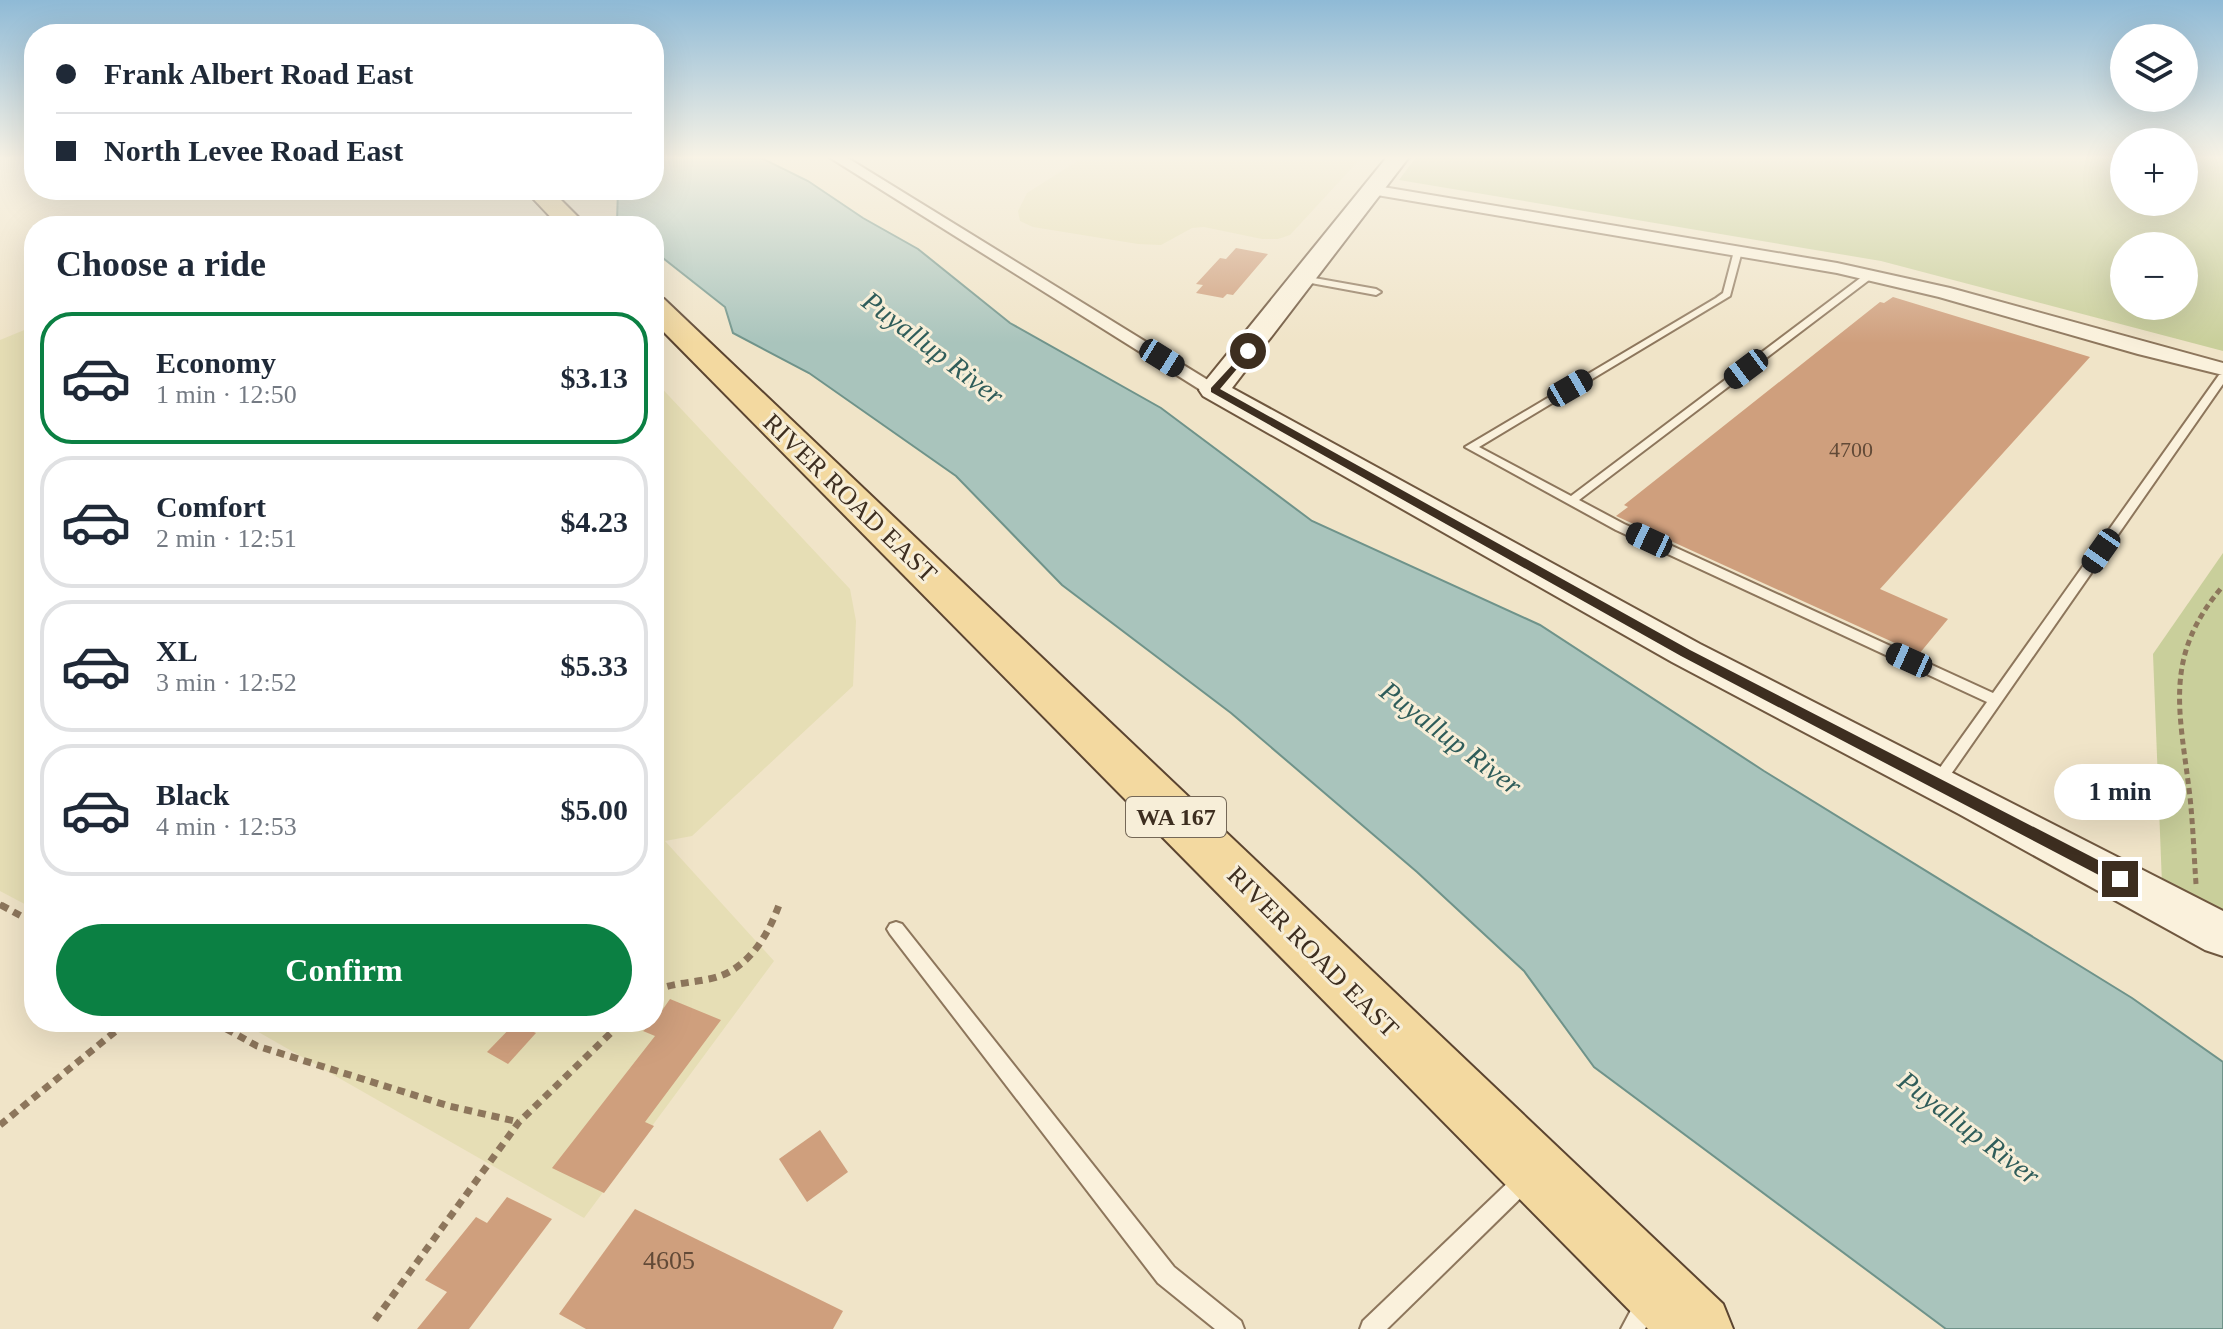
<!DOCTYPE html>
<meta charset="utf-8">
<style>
:root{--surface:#fff;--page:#f6f6f7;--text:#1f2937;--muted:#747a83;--line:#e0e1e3;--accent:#0b8043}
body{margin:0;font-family:"Times New Roman",serif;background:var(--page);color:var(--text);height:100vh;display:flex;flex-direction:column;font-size:30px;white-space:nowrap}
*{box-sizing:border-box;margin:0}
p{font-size:26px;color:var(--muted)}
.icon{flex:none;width:44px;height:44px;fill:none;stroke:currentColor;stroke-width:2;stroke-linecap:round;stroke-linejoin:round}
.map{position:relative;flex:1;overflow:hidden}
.drawer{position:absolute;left:24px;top:216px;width:640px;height:816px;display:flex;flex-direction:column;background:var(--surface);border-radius:32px;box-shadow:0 8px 32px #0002}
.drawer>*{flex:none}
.guide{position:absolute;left:24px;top:24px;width:640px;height:176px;border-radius:32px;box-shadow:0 8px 32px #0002;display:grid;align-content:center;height:176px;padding:0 32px;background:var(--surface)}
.controls{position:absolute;left:2110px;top:24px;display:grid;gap:16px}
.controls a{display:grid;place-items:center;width:88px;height:88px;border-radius:50%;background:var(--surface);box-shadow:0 8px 32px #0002;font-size:40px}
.end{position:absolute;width:36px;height:36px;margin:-18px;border:10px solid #3d2e20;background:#fff;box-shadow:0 0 0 4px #fff}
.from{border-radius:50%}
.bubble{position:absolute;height:56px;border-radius:28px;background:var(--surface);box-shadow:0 8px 32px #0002;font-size:26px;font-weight:600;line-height:56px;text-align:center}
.car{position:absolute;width:24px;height:48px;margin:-24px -12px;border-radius:10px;box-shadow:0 0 6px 2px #0007;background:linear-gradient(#222 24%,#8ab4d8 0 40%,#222 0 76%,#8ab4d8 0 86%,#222 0)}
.guide b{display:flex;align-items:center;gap:28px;height:76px;font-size:30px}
.guide b+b{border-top:2px solid var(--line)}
.guide i{width:20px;height:20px;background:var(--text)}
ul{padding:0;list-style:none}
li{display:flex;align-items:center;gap:24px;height:132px;margin:0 16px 12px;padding:0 16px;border:4px solid var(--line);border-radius:32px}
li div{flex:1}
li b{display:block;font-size:30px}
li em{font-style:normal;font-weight:600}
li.on{border-color:var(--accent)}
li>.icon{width:72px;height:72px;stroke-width:1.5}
h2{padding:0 32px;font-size:36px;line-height:96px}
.button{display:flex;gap:16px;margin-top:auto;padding:16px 32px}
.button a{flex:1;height:92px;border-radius:48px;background:var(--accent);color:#fff;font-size:32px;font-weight:600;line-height:92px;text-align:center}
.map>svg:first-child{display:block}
.farmland{fill:#e6deb5}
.green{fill:#c9cf9b;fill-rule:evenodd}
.water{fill:#a9c4bc;stroke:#6f938a;stroke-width:2}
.building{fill:#cf9f7d}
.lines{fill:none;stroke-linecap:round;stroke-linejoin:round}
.lane-casing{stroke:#8d765c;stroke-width:4}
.street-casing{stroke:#8d765c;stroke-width:4}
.secondary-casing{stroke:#6f573f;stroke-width:4}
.primary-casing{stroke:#5b4430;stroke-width:4}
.path-far1{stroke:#8d765c;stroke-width:5;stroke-dasharray:6 4;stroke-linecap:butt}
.path{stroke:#8d765c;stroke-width:7;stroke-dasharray:8 6;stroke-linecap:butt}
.lane{fill:#faf1dc;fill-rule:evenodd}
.street{fill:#faf1dc;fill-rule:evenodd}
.secondary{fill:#faf1dc;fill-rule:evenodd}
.primary{fill:#f3d9a0;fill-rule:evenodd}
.route{fill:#3d2e20}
.labels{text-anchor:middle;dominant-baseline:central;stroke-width:6;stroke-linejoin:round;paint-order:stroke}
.number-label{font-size:22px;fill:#624a37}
.shield{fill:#f7eed8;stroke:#756857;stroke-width:2}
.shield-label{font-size:24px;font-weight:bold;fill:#3d2e20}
.street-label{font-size:26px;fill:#3d2e20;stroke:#f7eed8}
.near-number-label{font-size:26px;fill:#624a37}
.water-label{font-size:28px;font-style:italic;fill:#2f5d5a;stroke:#f7eed8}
</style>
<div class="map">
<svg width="2223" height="1329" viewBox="0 0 2223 1329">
<rect width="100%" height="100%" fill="#f0e4c8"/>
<g class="farmland">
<path d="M1084,157h278l-72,78 -12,4h-16l-58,-12 -12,1 -31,17 -23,-1 -105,-17 -13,-6 -2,-10 9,-18z"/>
<path d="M34,326v583l-34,-18v-551z"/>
<path d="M654,380l196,209 6,32 -3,65 -161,150 -27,5 109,120 -190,257 -343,-196h413z"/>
</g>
<g class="green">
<path d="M1416,157h708v45h60v-45h39v194l-342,-90 -482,-81zM2184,246v60h-60v-60z"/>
<path d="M2223,553v366l-61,-35 -9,-230z"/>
</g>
<path class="water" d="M654,157h105l49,24 55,37 55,31 92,74 151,85 151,113 228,104 224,146 368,227 91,64v267h-277l-352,-262 -70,-96 -107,-99 -186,-159 -169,-128 -106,-109 -147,-103 -76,-40 -8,-26 -71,-56v-25h-32l-5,-4 1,-32h36z"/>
<g class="building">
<path d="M1236,248l32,6 -35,41 -6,-1 -4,4 -27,-5 7,-8 -7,-1 24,-26 6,1z"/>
<path d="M1893,297l197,60 -210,232 68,30 -29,35 -303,-138 12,-9 -4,-2 256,-203 4,1z"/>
<path d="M670,999l51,21 -76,102 9,4 -50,67 -52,-25 103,-132 -12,-5 11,-9z"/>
<path d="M515,1023l21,10 -28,31 -21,-12z"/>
<path d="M820,1130l28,42 -41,30 -28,-43z"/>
<path d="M507,1197l45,22 -83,110h-52l30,-37 -22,-12 51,-63 11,6z"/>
<path d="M635,1209l208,102 -10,18h-247l-27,-15z"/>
</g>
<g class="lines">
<defs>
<g id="lane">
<path d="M1738,248l4,3 -12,45 -251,151 92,49 296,-223h6v4l-294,223 45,24 369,169 226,-318 4,-1v10l-281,403h-10l-3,-4 58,-81 -371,-172 -151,-83 251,-149 7,-5 11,-42z"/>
<path d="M1303,276l73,13 5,3 -5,3 -76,-14 -2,-2z"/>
<path d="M896,922l6,2 272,343 67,54 3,8h-29l-57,-46 -268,-349 -3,-5 3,-5z"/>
<path d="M1526,1169l7,3 3,7 -3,7 -146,143h-27l3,-8 156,-149z"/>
<path d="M1646,1294l8,3 3,8 -12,24h-24l17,-32z"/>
</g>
<g id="street">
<path d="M829,157h17l378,233 -3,4h-14z"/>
<path d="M1371,185l466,78 113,25 273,75v12l-85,-21 -199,-57 -102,-24 -472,-80v-6z"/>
</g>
<path id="secondary" d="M1387,157h22l-177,231 468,256 523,267v45l-18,-6 -246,-136 -287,-152 -469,-266 -4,-6 4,-6z"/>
<g id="primary">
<path d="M525,190h26l36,36h-28z"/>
<path d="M654,296l10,3 1059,1005 10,25h-85l-994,-1007z"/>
</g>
</defs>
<use href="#lane" class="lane-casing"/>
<use href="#street" class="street-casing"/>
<use href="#secondary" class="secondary-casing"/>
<use href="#primary" class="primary-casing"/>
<g class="path-far1">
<path d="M2196,884c-2,-29 -3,-58 -6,-87 -10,-85 -28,-140 33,-211"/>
<path d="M0,904l5,3"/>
</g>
<g class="path">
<path d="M1,905l33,18"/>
<path d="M654,991c18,-8 36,-8 55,-12 37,-7 58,-41 70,-74"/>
<path d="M214,1022l43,24 192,60 70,16"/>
<path d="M0,1125l127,-103"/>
<path d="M375,1320l144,-198 103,-100"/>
</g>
<use href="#lane" class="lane"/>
<use href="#street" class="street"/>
<use href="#secondary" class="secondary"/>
<use href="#primary" class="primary"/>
</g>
<linearGradient id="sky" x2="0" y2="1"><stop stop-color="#8fbad6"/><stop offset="0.46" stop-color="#f8f3e6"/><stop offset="1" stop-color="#f8f3e6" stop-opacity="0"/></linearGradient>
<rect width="2223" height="343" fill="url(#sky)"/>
<path class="route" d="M1248,348l4,3 -32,38 470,261 435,224v9h-11l-433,-227 -470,-264v-4z"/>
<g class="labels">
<g class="number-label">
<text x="1851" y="449">4700</text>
</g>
<rect class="shield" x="1126" y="797" width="100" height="40" rx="6"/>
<g class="shield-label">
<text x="1176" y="817">WA 167</text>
</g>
<g class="street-label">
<text transform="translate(850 498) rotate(44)">RIVER ROAD EAST</text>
<text transform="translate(1313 952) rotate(45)">RIVER ROAD EAST</text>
</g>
<g class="near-number-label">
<text x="669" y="1260">4605</text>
</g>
<g class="water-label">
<text transform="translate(933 348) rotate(37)">Puyallup River</text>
<text transform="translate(1451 738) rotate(37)">Puyallup River</text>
<text transform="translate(1969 1128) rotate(37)">Puyallup River</text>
</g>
</g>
</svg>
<div class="controls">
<a><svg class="icon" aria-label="layers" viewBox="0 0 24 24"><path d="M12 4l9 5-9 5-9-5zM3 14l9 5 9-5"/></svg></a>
<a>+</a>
<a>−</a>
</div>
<i class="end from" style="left:1248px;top:351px"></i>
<i class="end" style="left:2120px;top:879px"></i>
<div class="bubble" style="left:2054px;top:764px;width:132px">1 min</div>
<i class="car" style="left:1162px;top:358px;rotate:122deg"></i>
<i class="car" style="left:1746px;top:369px;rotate:233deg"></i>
<i class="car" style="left:1570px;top:388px;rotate:60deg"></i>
<i class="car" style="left:1649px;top:540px;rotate:295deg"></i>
<i class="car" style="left:2101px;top:551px;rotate:215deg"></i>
<i class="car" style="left:1909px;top:660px;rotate:294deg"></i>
<div class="guide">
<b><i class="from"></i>Frank Albert Road East</b>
<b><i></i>North Levee Road East</b>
</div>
<section class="drawer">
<h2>Choose a ride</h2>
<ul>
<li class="on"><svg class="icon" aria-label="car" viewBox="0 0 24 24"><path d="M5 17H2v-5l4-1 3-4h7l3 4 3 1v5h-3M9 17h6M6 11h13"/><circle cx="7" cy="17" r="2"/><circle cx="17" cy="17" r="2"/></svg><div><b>Economy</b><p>1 min · 12:50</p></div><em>$3.13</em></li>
<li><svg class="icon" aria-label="car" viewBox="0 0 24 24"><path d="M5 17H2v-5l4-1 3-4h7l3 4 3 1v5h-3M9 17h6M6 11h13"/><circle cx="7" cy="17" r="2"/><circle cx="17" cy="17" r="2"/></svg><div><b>Comfort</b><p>2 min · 12:51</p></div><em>$4.23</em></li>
<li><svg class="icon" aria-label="car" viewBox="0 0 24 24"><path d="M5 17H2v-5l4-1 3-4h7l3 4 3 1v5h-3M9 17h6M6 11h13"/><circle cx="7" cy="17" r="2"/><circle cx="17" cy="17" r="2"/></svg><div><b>XL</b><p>3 min · 12:52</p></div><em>$5.33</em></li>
<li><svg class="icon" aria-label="car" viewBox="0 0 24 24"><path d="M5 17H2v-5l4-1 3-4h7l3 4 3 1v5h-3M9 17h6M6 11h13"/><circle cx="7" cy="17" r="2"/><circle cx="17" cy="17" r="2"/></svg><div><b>Black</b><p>4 min · 12:53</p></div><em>$5.00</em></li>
</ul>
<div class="button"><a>Confirm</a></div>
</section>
</div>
